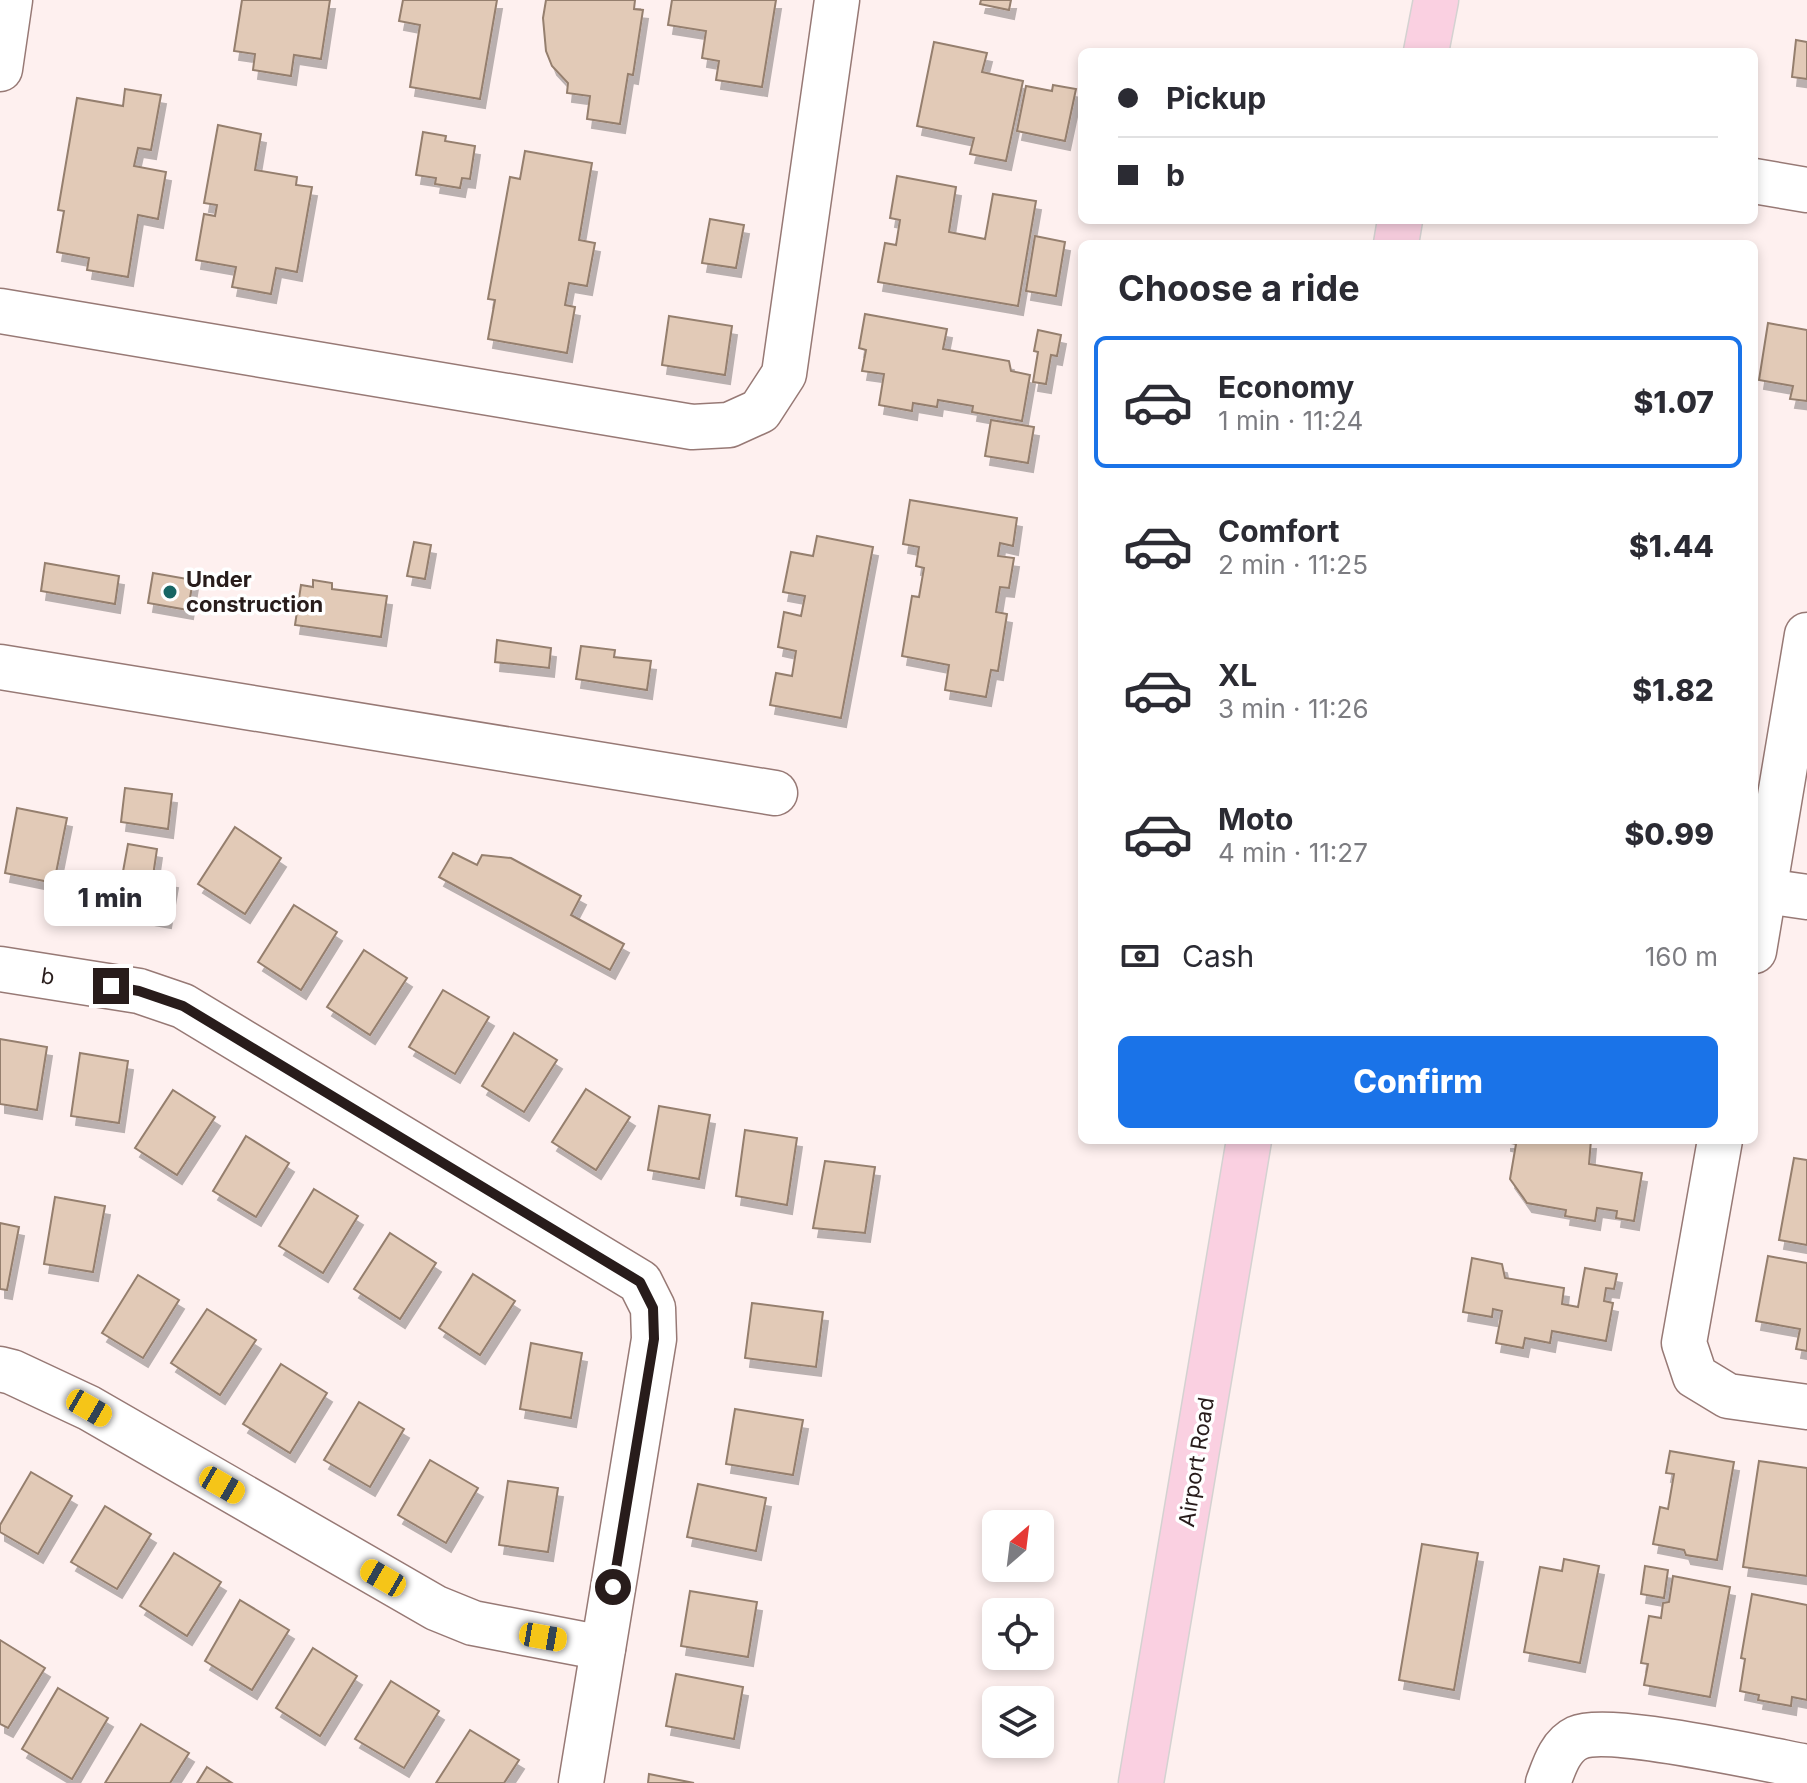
<!DOCTYPE html>
<meta charset="utf-8">
<style>
:root{--surface:#fff;--page:#f7f7f7;--text:#2b2b33;--muted:#7c7c81;--line:#e1e1e2;--accent:#1a73e8}
body{margin:0;font-family:Inter,sans-serif;background:var(--page);color:var(--text);height:100vh;display:flex;flex-direction:column;font-size:30px;white-space:nowrap}
*{box-sizing:border-box;margin:0}
p{font-size:26px;color:var(--muted)}
.icon{flex:none;width:44px;height:44px;fill:none;stroke:currentColor;stroke-width:2;stroke-linecap:round;stroke-linejoin:round}
.map{position:relative;flex:1;overflow:hidden}
.sheet{position:absolute;left:1078px;top:240px;width:680px;height:904px;display:flex;flex-direction:column;background:var(--surface);border-radius:12px;box-shadow:0 4px 12px #0003}
.sheet>*{flex:none}
.guide{position:absolute;left:1078px;top:48px;width:680px;height:176px;border-radius:12px;box-shadow:0 4px 12px #0003;display:grid;align-content:center;height:176px;padding:0 40px;background:var(--surface)}
.needle{width:52px;rotate:28deg}
.buttons{position:absolute;left:982px;top:1510px;display:grid;gap:16px}
.buttons a{display:grid;place-items:center;width:72px;height:72px;border-radius:12px;background:var(--surface);box-shadow:0 4px 12px #0003;font-size:40px}
.end{position:absolute;width:36px;height:36px;margin:-18px;border:10px solid #281c1b;background:#fff;box-shadow:0 0 0 4px #fff}
.from{border-radius:50%}
.bubble{position:absolute;height:56px;border-radius:12px;background:var(--surface);box-shadow:0 4px 12px #0003;font-size:26px;font-weight:800;line-height:56px;text-align:center}
.car{position:absolute;width:24px;height:48px;margin:-24px -12px;border-radius:10px;box-shadow:0 0 6px 2px #0007;background:linear-gradient(#f5c518 24%,#345 0 40%,#f5c518 0 76%,#345 0 86%,#f5c518 0)}
.guide b{display:flex;align-items:center;gap:28px;height:76px;font-size:30px}
.guide b+b{border-top:2px solid var(--line)}
.guide i{width:20px;height:20px;background:var(--text)}
ul{padding:0;list-style:none}
li{display:flex;align-items:center;gap:24px;height:132px;margin:0 16px 12px;padding:0 24px;border:4px solid transparent;border-radius:12px}
li div{flex:1}
li b{display:block;font-size:30px}
li em{font-style:normal;font-weight:800}
li.on{border-color:var(--accent)}
li>.icon{width:72px;height:72px;stroke-width:1.5}
h2{padding:0 40px;font-size:36px;line-height:96px}
.pay{display:flex;align-items:center;gap:20px;height:88px;padding:0 40px;font-size:30px}
.pay p{margin-inline-start:auto}
.primary-button{display:flex;gap:16px;margin-top:auto;padding:16px 40px}
.primary-button a{flex:1;height:92px;border-radius:12px;background:var(--accent);color:#fff;font-size:32px;font-weight:800;line-height:92px;text-align:center}
.map>svg:first-child{display:block}
.building{fill:#e2cab7;stroke:#957f6e;stroke-width:2;filter:url(#shadow)}
.lines{fill:none;stroke-linecap:round;stroke-linejoin:round}
.minor-casing{stroke:#977975;stroke-width:47}
.major-casing{stroke:#d4d2d1;stroke-width:47}
.minor{stroke:#fff;stroke-width:44}
.major{stroke:#fad0e1;stroke-width:44}
.route{stroke:#281c1b;stroke-width:10}
.poi-dot{fill:#176563;stroke:#fff;stroke-width:3}
.labels{text-anchor:middle;dominant-baseline:central;stroke-width:7;stroke-linejoin:round;paint-order:stroke}
.poi-label{font-size:22px;font-weight:bold;fill:#281c1b;stroke:#fff;text-anchor:start}
.street-label{font-size:22px;fill:#281c1b;stroke:#fff}
</style>
<div class="map">
<svg width="1807" height="1783" viewBox="0 0 1807 1783">
<defs>
<filter id="shadow"><feDropShadow dx="5" dy="9" stdDeviation="0" flood-color="#0004"/></filter>
</defs>
<rect width="100%" height="100%" fill="#fef0ef"/>
<g class="building">
<path d="M242,0h88l-9,59 -27,-4 -3,21 -38,-6 2,-16 -21,-3z"/>
<path d="M403,0h94l-17,99 -70,-12 10,-62 -21,-4z"/>
<path d="M546,0h89l-1,9 9,1 -10,65 -5,-1 -8,50 -33,-5 3,-23 -23,-3 1,-10 -16,-17 -6,-15 -3,-33z"/>
<path d="M672,0h104l-14,87 -46,-7 3,-19 -17,-3 4,-27 -38,-6z"/>
<path d="M981,0h30l-2,10 -29,-6z"/>
<path d="M1796,40l11,2v37l-15,-2z"/>
<path d="M934,42l53,11 -5,19 41,9 -17,80 -36,-7 4,-16 -57,-12z"/>
<path d="M1053,85l23,4 -11,52 -48,-10 9,-45 26,5z"/>
<path d="M125,89l36,6 -10,55 -13,-2 -4,18 32,6 -8,47 -20,-4 -10,62 -41,-7 2,-12 -32,-6 7,-41 -6,-1 19,-112 46,8z"/>
<path d="M218,125l43,9 -6,36 42,7 -1,8 16,2 -15,85 -21,-4 -5,26 -39,-7 4,-20 -40,-7 8,-46 11,2 2,-11 -13,-2z"/>
<path d="M423,132l23,4 -1,5 30,5 -5,33 -8,-1 -2,10 -25,-4 1,-6 -20,-3z"/>
<path d="M525,151l67,12 -13,77 16,3 -8,43 -18,-3 -4,22 10,2 -8,46 -79,-14 7,-39 -7,-1 22,-122 10,2z"/>
<path d="M897,176l59,11 -7,45 36,7 8,-45 43,7 -18,105 -140,-24 7,-39 11,2 4,-25 -10,-2z"/>
<path d="M710,219l34,6 -8,43 -34,-5z"/>
<path d="M1035,236l30,6 -9,54 -30,-5z"/>
<path d="M865,314l82,15 -4,20 66,12 2,10 19,4 -8,46 -50,-9 1,-6 -35,-6 -1,7 -24,-4 -1,8 -33,-6 5,-31 -22,-3 4,-21 -7,-2z"/>
<path d="M669,316l63,10 -7,49 -63,-10z"/>
<path d="M1768,323l39,7v71l-17,-2 3,-13 -34,-6z"/>
<path d="M1038,330l23,5 -4,21 -6,-1 -5,29 -13,-2 5,-30 -4,-1z"/>
<path d="M991,420l43,7 -6,36 -43,-7z"/>
<path d="M910,500l107,18 -4,28 -13,-3 -2,13 16,2 -5,30 -9,-1 -4,25 11,2 -9,57 -7,-1 -5,27 -41,-7 4,-25 -47,-9 10,-60 7,1 5,-29 -8,-2 3,-19 -16,-3z"/>
<path d="M817,536l56,11 -32,171 -71,-13 6,-32 16,3 4,-25 -18,-4 6,-35 17,4 4,-20 -22,-4 8,-40 22,4z"/>
<path d="M414,542l17,3 -6,34 -18,-3z"/>
<path d="M45,563l74,13 -4,28 -74,-13z"/>
<path d="M153,573l40,7 -5,30 -40,-7z"/>
<path d="M313,580l19,3v6l55,7 -6,41 -86,-12 6,-40 12,2z"/>
<path d="M497,640l54,8 -2,20 -54,-6z"/>
<path d="M581,646l34,4 -1,7 37,4 -4,29 -71,-11z"/>
<path d="M125,788l47,6 -4,35 -47,-7z"/>
<path d="M17,808l50,10 -13,65 -49,-10z"/>
<path d="M235,827l46,31 -36,56 -47,-30z"/>
<path d="M128,844l29,5 -4,27 20,3 -7,40 -50,-9z"/>
<path d="M453,853l24,12 5,-10 29,3 70,38 -10,19 53,29 -14,26 -171,-93z"/>
<path d="M294,905l43,27 -36,58 -43,-28z"/>
<path d="M364,950l43,28 -37,57 -43,-28z"/>
<path d="M443,990l46,27 -34,57 -46,-27z"/>
<path d="M514,1033l43,27 -33,52 -42,-26z"/>
<path d="M0,1039l47,8 -10,63 -37,-6z"/>
<path d="M80,1053l48,8 -9,62 -48,-7z"/>
<path d="M586,1089l44,28 -34,53 -44,-28z"/>
<path d="M173,1090l42,27 -38,58 -42,-27z"/>
<path d="M659,1106l51,9 -11,64 -51,-9z"/>
<path d="M745,1130l52,8 -10,67 -51,-9z"/>
<path d="M246,1136l43,27 -33,54 -43,-26z"/>
<path d="M1506,1140h85l-2,24 53,9 -8,48 -18,-3 1,-7 -20,-3 -2,13 -30,-5 1,-6 -39,-7 -17,-24 6,-35 -10,-2z"/>
<path d="M1794,1158l13,2v85l-28,-5z"/>
<path d="M825,1161l50,6 -10,66 -52,-5z"/>
<path d="M314,1189l44,27 -35,57 -44,-27z"/>
<path d="M55,1197l50,9 -12,66 -49,-8z"/>
<path d="M0,1223l19,4 -12,63 -7,-1z"/>
<path d="M390,1233l46,30 -36,56 -46,-30z"/>
<path d="M1768,1256l39,7v88l-11,-2 4,-20 -44,-8z"/>
<path d="M1472,1258l30,6 3,14 59,10 -2,16 16,3 7,-39 32,6 -3,15 -8,-1 -2,13 9,2 -7,38 -54,-10 -2,12 -25,-5 -2,10 -27,-5 6,-32 -9,-2 -1,8 -29,-5z"/>
<path d="M473,1274l42,27 -35,54 -41,-27z"/>
<path d="M138,1275l41,25 -36,58 -41,-25z"/>
<path d="M752,1303l71,9 -7,55 -71,-9z"/>
<path d="M207,1309l49,31 -36,55 -49,-32z"/>
<path d="M531,1343l51,10 -11,65 -51,-9z"/>
<path d="M281,1364l46,29 -37,60 -47,-29z"/>
<path d="M359,1402l45,27 -34,58 -46,-27z"/>
<path d="M735,1409l68,11 -10,55 -67,-11z"/>
<path d="M1670,1451l64,11 -17,98 -31,-5 -2,-5 -31,-6 7,-37 8,2 6,-35 -8,-1z"/>
<path d="M430,1460l48,28 -32,55 -48,-28z"/>
<path d="M1759,1461l48,7v108l-64,-9z"/>
<path d="M31,1472l41,24 -34,58 -38,-22v-7z"/>
<path d="M508,1481l50,7 -10,64 -49,-7z"/>
<path d="M698,1484l68,14 -10,53 -69,-14z"/>
<path d="M105,1506l46,28 -34,55 -46,-27z"/>
<path d="M1422,1544l56,9 -24,137 -55,-10z"/>
<path d="M174,1553l47,29 -34,54 -47,-30z"/>
<path d="M1564,1559l35,7 -19,97 -56,-11 16,-85 22,4z"/>
<path d="M1645,1566l23,4 -4,28 -23,-4z"/>
<path d="M1673,1576l57,11 -20,110 -66,-12 4,-21 -7,-1 8,-47 12,2 2,-15 6,-1z"/>
<path d="M690,1591l67,11 -9,55 -67,-11z"/>
<path d="M1752,1594l55,11v95l-15,-3 -1,9 -33,-6 1,-5 -19,-4 5,-32 -4,-1z"/>
<path d="M240,1600l49,30 -37,60 -47,-29z"/>
<path d="M0,1640l45,28 -37,60 -8,-4z"/>
<path d="M313,1648l44,28 -37,60 -44,-28z"/>
<path d="M676,1674l67,13 -9,52 -68,-13z"/>
<path d="M391,1681l48,30 -35,57 -49,-29z"/>
<path d="M58,1688l50,30 -36,61 -50,-30z"/>
<path d="M141,1724l48,29 -19,30h-65z"/>
<path d="M470,1730l49,30 -15,23h-68z"/>
<path d="M207,1767l25,16h-35z"/>
<path d="M649,1774l45,9h-46z"/>
</g>
<g class="lines">
<defs>
<g id="minor">
<path d="M0,69l10,-69"/>
<path d="M1754,181l53,9"/>
<path d="M0,311l692,116 37,-2 31,-14 24,-37 53,-374"/>
<path d="M0,667l775,126"/>
<path d="M1765,891l42,6"/>
<path d="M1754,951l53,-316"/>
<path d="M0,969l139,22 44,15 457,276 13,26 1,31 -73,444"/>
<path d="M1720,1140l-36,203 11,33 33,20 79,11"/>
<path d="M0,1369l12,3 77,36 347,200 37,15 130,25"/>
<path d="M1548,1783c6,-16 12,-37 29,-45 31,-14 188,21 230,29"/>
</g>
<g id="major">
<path d="M1426,52l10,-52"/>
<path d="M1396,244l4,-24"/>
<path d="M1141,1783l108,-643"/>
</g>
</defs>
<use href="#minor" class="minor-casing"/>
<use href="#major" class="major-casing"/>
<use href="#minor" class="minor"/>
<use href="#major" class="major"/>
</g>
<g class="lines">
<path class="route" d="M111,986l28,5 44,15 457,276 13,26 1,31 -41,248"/>
</g>
<circle class="poi-dot" cx="170" cy="592" r="8"/>
<g class="labels">
<g class="poi-label">
<text x="186" y="579">Under<tspan x="186" dy="25">construction</tspan></text>
</g>
<g class="street-label">
<text transform="translate(48 976) rotate(9)">b</text>
<text transform="translate(1196 1462) rotate(-81)">Airport Road</text>
</g>
</g>
</svg>
<div class="buttons">
<a><svg class="needle" viewBox="-14 -14 28 28"><path d="M0-13l5 13h-10z" fill="#e53935"/><path d="M0 13l5-13h-10z" fill="#7c7c81"/></svg></a>
<a><svg class="icon" aria-label="locate" viewBox="0 0 24 24"><circle cx="12" cy="12" r="6"/><path d="M12 2v4M12 18v4M2 12h4M18 12h4"/></svg></a>
<a><svg class="icon" aria-label="layers" viewBox="0 0 24 24"><path d="M12 4l9 5-9 5-9-5zM3 14l9 5 9-5"/></svg></a>
</div>
<i class="end from" style="left:613px;top:1587px"></i>
<i class="end" style="left:111px;top:986px"></i>
<div class="bubble" style="left:44px;top:870px;width:132px">1 min</div>
<i class="car" style="left:89px;top:1408px;rotate:120deg"></i>
<i class="car" style="left:222px;top:1485px;rotate:120deg"></i>
<i class="car" style="left:383px;top:1578px;rotate:300deg"></i>
<i class="car" style="left:543px;top:1637px;rotate:100deg"></i>
<div class="guide">
<b><i class="from"></i>Pickup</b>
<b><i></i>b</b>
</div>
<section class="sheet">
<h2>Choose a ride</h2>
<ul>
<li class="on"><svg class="icon" aria-label="car" viewBox="0 0 24 24"><path d="M5 17H2v-5l4-1 3-4h7l3 4 3 1v5h-3M9 17h6M6 11h13"/><circle cx="7" cy="17" r="2"/><circle cx="17" cy="17" r="2"/></svg><div><b>Economy</b><p>1 min · 11:24</p></div><em>$1.07</em></li>
<li><svg class="icon" aria-label="car" viewBox="0 0 24 24"><path d="M5 17H2v-5l4-1 3-4h7l3 4 3 1v5h-3M9 17h6M6 11h13"/><circle cx="7" cy="17" r="2"/><circle cx="17" cy="17" r="2"/></svg><div><b>Comfort</b><p>2 min · 11:25</p></div><em>$1.44</em></li>
<li><svg class="icon" aria-label="car" viewBox="0 0 24 24"><path d="M5 17H2v-5l4-1 3-4h7l3 4 3 1v5h-3M9 17h6M6 11h13"/><circle cx="7" cy="17" r="2"/><circle cx="17" cy="17" r="2"/></svg><div><b>XL</b><p>3 min · 11:26</p></div><em>$1.82</em></li>
<li><svg class="icon" aria-label="car" viewBox="0 0 24 24"><path d="M5 17H2v-5l4-1 3-4h7l3 4 3 1v5h-3M9 17h6M6 11h13"/><circle cx="7" cy="17" r="2"/><circle cx="17" cy="17" r="2"/></svg><div><b>Moto</b><p>4 min · 11:27</p></div><em>$0.99</em></li>
</ul>
<div class="pay"><svg class="icon" aria-label="cash" viewBox="0 0 24 24"><path d="M3 7h18v10H3z"/><circle cx="12" cy="12" r="2"/></svg>Cash<p>160 m</p></div>
<div class="primary-button"><a>Confirm</a></div>
</section>
</div>
